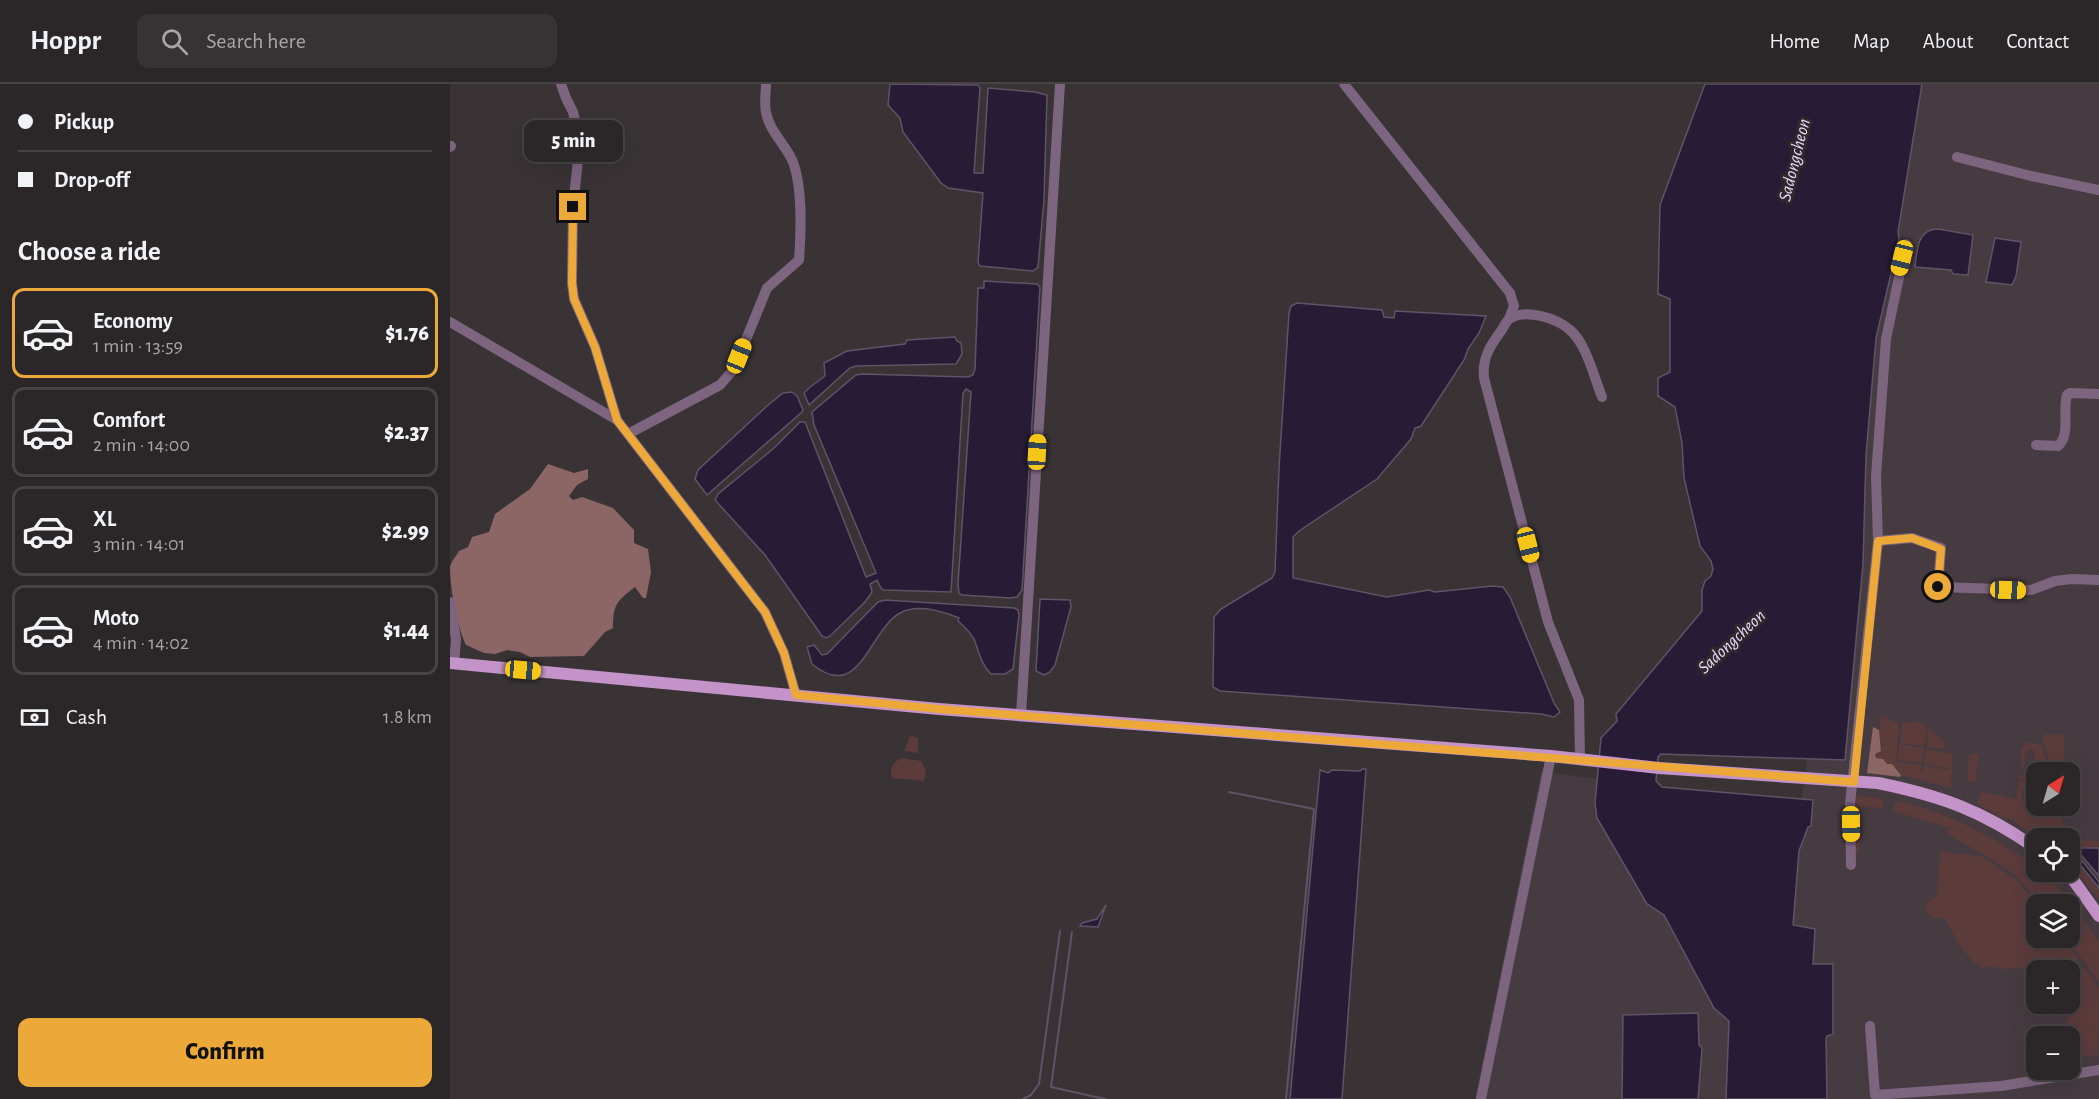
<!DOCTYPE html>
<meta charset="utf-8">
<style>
:root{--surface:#2b2628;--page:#373234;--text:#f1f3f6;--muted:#a6a5a8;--line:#474345;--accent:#eca93a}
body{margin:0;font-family:"Alegreya Sans",sans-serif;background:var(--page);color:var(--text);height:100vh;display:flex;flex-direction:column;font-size:22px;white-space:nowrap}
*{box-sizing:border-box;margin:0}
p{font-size:20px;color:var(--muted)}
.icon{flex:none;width:33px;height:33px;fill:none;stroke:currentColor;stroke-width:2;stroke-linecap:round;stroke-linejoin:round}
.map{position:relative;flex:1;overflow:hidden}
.panel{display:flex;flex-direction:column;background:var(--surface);width:450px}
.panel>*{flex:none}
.guide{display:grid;align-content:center;height:132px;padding:0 18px;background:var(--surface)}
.needle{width:39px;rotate:37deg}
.buttons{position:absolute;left:1576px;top:678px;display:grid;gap:12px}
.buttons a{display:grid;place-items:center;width:54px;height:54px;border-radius:12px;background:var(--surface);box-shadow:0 6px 24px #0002,0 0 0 2px var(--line);font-size:30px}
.end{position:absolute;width:27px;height:27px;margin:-14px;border:8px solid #eca93a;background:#111;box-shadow:0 0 0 3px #111}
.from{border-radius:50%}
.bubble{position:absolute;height:42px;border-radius:12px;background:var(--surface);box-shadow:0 6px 24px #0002,0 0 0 2px var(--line);font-size:20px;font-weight:800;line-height:42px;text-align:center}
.car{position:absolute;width:18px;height:36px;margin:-18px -9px;border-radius:8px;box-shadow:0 0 4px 2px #0007;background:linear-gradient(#f5c518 24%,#345 0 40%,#f5c518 0 76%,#345 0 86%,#f5c518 0)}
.guide b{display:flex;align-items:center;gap:21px;height:57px;font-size:22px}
.guide b+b{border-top:2px solid var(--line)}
.guide i{width:15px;height:15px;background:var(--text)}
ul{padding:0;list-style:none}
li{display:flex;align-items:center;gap:18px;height:90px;margin:0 12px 9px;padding:0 6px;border:3px solid var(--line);border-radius:12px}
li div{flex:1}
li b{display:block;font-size:22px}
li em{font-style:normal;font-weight:800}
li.active{border-color:var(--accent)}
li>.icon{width:54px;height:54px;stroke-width:1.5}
h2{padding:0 18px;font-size:27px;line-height:72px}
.pay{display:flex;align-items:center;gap:15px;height:66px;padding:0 18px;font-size:22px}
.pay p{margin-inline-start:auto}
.cta{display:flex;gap:12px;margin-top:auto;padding:12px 18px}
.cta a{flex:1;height:69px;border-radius:12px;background:var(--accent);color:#111;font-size:24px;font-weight:800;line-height:69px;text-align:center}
header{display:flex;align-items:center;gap:36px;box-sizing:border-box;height:84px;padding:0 30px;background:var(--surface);border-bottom:2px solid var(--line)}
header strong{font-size:28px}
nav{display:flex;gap:33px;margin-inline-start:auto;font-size:21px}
.search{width:420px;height:54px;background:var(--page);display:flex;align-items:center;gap:15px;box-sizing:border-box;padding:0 21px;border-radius:12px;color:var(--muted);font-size:22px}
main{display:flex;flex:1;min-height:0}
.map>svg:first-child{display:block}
.built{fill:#473b42;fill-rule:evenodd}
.green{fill:#5c3b3b}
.forest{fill:#8c6565}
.water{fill:#281b35;stroke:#5f5467;stroke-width:1.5}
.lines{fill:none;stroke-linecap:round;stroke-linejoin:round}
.stream{stroke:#5f5467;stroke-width:2}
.minor{stroke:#7d657f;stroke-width:10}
.major{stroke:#c493c9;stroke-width:12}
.route{stroke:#eca93a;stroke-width:8}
.labels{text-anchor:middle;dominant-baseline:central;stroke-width:6;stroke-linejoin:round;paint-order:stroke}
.water-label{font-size:18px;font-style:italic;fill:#e9dafd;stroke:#2f292c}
</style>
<header>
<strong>Hoppr</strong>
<div class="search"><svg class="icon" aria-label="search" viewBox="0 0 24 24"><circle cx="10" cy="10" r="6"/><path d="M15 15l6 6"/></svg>Search here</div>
<nav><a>Home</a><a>Map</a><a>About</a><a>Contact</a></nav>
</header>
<main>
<section class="panel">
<div class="guide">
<b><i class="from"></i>Pickup</b>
<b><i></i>Drop-off</b>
</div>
<h2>Choose a ride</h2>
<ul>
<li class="active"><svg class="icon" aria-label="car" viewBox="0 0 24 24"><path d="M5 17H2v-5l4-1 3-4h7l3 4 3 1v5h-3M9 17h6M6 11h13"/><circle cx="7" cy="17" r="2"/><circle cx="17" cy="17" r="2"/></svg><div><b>Economy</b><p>1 min · 13:59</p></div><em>$1.76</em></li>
<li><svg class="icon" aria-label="car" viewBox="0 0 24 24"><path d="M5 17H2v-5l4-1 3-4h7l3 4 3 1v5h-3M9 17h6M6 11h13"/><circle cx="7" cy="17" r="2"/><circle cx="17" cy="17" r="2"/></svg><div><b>Comfort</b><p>2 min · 14:00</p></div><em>$2.37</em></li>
<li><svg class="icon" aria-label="car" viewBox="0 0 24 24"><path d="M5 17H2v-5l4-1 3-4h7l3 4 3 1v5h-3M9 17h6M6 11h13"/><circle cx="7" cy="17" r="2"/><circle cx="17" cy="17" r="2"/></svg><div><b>XL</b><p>3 min · 14:01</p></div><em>$2.99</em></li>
<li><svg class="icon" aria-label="car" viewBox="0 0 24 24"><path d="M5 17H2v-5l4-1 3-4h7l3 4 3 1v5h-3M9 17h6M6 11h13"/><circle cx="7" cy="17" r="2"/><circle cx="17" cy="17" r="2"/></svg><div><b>Moto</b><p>4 min · 14:02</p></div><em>$1.44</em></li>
</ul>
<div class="pay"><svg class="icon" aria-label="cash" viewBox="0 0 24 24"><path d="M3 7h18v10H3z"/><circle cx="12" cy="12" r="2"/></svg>Cash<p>1.8 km</p></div>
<div class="cta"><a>Confirm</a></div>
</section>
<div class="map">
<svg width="1649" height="1015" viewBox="0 0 1649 1015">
<rect width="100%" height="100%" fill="#393336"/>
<path class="built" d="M1457,0h192v1015h-624l66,-328 259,38zM1587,688h33v34h-33zM1587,754h33v34h-33zM1587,820h33v34h-33zM1587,886h33v34h-33zM1587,952h33v34h-33z"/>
<g class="green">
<path d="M1431,631l10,6 8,2 -3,39 25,3v7l2,-1v-5l25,4v-2l-24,-4 2,-15 27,5 -2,34 -50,-13 -3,-6 -22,-11 -1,-4 6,-3 1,-4 -3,-10z"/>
<path d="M1466,637l11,6 -3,19 -24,-3 2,-20z"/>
<path d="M1478,644l16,13v8l-17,-2z"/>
<path d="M1594,650l20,1 1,37h-13l-9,-32z"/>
<path d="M460,652l8,2v15l-14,-2z"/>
<path d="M1575,658l17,3 7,27h-12v9l-9,-1v-4h4l3,-25 -8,-2 -5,26 4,1v4l-7,-2 3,-8 -2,-16z"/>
<path d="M1449,660l25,4 -2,15 -24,-3z"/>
<path d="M1525,670h4l-4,28 -8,-1 2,-26z"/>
<path d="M451,674l20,3 5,10 -2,10 -32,-3c-3,-8 1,-16 9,-20z"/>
<path d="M1569,696l13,2 -1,9 -8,-1 -1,10 15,2v4h21l7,25 -6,7h-22l-24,-18 -9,-2 -28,-15 6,-11 34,7z"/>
<path d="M1408,712l26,3 -1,9 -21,-2 -3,47 -4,1 -2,-9 2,-47z"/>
<path d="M1446,717c49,10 94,34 135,62l6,5v4h5l18,17 39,52v41l-32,-44h3v-34h-29l-26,-29 -32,-21 -35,-20 2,-6 -57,-17z"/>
<path d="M1624,756l25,1v7l-21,-1 -5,3z"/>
<path d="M1490,768l41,4 37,25 19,24v33h26l15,20c-2,3 -5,9 -8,11 -11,7 -45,-3 -59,-1l-2,2 -19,-4 -7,2c-17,-8 -30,-34 -39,-51l-9,2 -8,-6 -1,-9 11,-9z"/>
<path d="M1620,770l29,36v9l-29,-35z"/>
<path d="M1634,883l15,21 -1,69 -25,-2 -3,-8v-11h-4c-4,-11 1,-12 4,-23l-2,-9h2v-31l5,-4z"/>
</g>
<g class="forest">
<path d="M98,380l26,9 14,-4v10l-11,6 -8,11 4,4 9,-3 31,11 21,22v13l14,6 3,23 -5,26h-3l-8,-11c-18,14 -22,17 -22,41l-8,4 -21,24 -54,1 -10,-5 -13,-2 -12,4 -11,-1 -18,-8c-9,-19 -16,-56 -16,-78 1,-5 6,-11 9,-16l9,-4 4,-10 17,-5 6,-18 35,-25z"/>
<path d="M1423,643l6,3 2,21 -6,3 1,4 7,1 4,5h5l9,11 -1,2 -33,-4z"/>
</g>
<g class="water">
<path d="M440,0l88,1 2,3 -6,85h9l5,-85 47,4 12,3 -3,105 -6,67 -5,4 -53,-5 -2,-4 5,-69 -35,-5 -7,-5 -38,-51 -3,-14 -12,-13z"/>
<path d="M1255,0h217l-24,148 1,7 -23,99 -10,117 -3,109 -18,196 -184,-6 -3,3 -2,24 6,6 151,13 -2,26 -3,1 -9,24 -6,74 22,4 -2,35h20v70l-6,2 -1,3 1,60h-101l3,-78 -15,-13 -50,-93 -17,-11 -50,-86 -2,-15 6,-65 16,-17 -1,-7 86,-103v-21l3,-9 6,-5 2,-7 -2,-8 -11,-15 -16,-68 -2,-35 -7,-36 -17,-11v-18l12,-6v-73l-12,-5 2,-89z"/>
<path d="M1488,145l35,6 -5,40 -15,-1 -2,-4 -36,-3c2,-16 2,-38 23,-38z"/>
<path d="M1545,154l26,4 -5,34 -4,9 -26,-3z"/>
<path d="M534,197l53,3 3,3 -18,303 -5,7 -7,1 -48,-3 -3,-2 -1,-9 13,-192 -5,-3 -3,4 -12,199 -67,-2 -3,-2 -4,-8 -7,4 2,8 -7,10 -35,34 -4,2 -4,-2 -57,-81 -50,-55 3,-6 55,-45 27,-27h5l61,155 10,-4 -62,-148 -2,-13 44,-37 6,-1 106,3 5,-2 2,-6 3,-81h6z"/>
<path d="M847,219l85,7 2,7 10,1 1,-7 91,5 -7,17 -11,16 -4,11 -43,66 -6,2 -4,11 -34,40 -78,52 -6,6v41l94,19 42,-7 6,2 57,-6 11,1 7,10 44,106 6,9 -6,5 -13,-3 -321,-23 -7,-4 1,-70 7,-8 51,-31 3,-6 4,-104 10,-155 2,-7z"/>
<path d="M505,253l2,4 4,2 1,11 -6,10 -100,2 -6,2 -41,37 -5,-12 5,-5 16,-12 -1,-13 23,-12 58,-7 2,-4z"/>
<path d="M342,308l5,4 6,14 -1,2 -95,83 -12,-16 3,-9 69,-64 16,-13z"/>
<path d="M590,515l30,1 1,7 -16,58 -5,7 -6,3 -8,-4z"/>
<path d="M435,516l129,8 4,2 1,5 -6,54 -8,5h-14c-10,-10 -12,-22 -17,-35 -4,-7 -9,-12 -16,-18l1,-3c-17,-7 -41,-15 -59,-5 -31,17 -40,91 -88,51l-5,-17 7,-2 8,10 5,-1 51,-52z"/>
<path d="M912,685h4l-24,330h-52l30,-329 8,3 4,-3 28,1z"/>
<path d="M1629,764h20v28l-22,-26z"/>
<path d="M1620,768h5l24,30v6z"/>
<path d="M656,821l-8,22 -18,-1 2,-3 15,-4z"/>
<path d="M1248,929l1,32 3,3 -4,51h-76l1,-84z"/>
</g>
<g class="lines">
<g class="stream">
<path d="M779,708l85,17 -28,290"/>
<path d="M622,848l-21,155 54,12"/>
<path d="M573,1015l8,-4 8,-11 21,-153"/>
</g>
<g class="minor">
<path d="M111,0l5,14 7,14 7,29 -7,66 -1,76 2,16 21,48 22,73"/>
<path d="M894,0l166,209 4,13 -5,13"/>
<path d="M0,63l1,-1"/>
<path d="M1507,73l74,19 68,14"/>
<path d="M0,238l167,98 148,192 19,41 12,42"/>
<path d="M178,350l92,-49 14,-16 33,-81 32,-28c2,-29 4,-71 -6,-98 -7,-17 -24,-31 -27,-50 -2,-8 0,-19 0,-28"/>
<path d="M1586,361l22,1c13,-11 4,-35 9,-51l3,-2 29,1"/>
<path d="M1428,457l34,-3 29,10 -3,39 93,3 24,-9 16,-2 28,1"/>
<path d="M0,518l6,37 -2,25"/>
<path d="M571,631l39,-631"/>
<path d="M1130,676l-1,-60 -31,-78 -64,-244c-2,-20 6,-32 17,-47 2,-3 5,-9 8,-12 15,-11 48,-1 61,11 16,13 24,47 32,67"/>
<path d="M1401,781l-1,-61 28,-263 -2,-65 10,-137 20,-95"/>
<path d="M1420,942l5,69 126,-9 98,-16"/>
<path d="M1031,1015l70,-343"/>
</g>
<g class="major">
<path d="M0,579l489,46 612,47 108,12 219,15c64,13 105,28 159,66"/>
<path d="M1614,788l10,9 25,35"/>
</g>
</g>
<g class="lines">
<path class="route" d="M123,123l-1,76 2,16 21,48 22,73 148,192 19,41 12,42 143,14 915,73 24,-241 34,-3 29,11 -3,38"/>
</g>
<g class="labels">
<g class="water-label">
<text transform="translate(1345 76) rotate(-76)">Sadongcheon</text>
<text transform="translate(1282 558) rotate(-43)">Sadongcheon</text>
</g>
</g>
</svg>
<div class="buttons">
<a><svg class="needle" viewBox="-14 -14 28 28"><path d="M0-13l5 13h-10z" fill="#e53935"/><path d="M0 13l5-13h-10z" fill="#a6a5a8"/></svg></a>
<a><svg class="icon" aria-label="locate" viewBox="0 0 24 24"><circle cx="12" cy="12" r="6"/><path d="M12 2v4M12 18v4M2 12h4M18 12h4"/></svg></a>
<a><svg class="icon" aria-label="layers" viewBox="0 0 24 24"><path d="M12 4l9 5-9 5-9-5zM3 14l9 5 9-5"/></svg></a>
<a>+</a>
<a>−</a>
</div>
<i class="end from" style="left:1488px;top:503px"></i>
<i class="end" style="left:123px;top:123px"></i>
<div class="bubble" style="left:74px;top:36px;width:99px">5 min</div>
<i class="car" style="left:1452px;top:174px;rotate:194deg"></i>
<i class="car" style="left:289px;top:272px;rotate:22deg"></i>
<i class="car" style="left:587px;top:368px;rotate:3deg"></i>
<i class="car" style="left:1078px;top:461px;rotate:166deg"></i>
<i class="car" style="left:1558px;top:506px;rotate:92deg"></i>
<i class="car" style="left:73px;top:586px;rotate:95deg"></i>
<i class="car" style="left:1401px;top:740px;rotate:179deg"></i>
</div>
</main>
